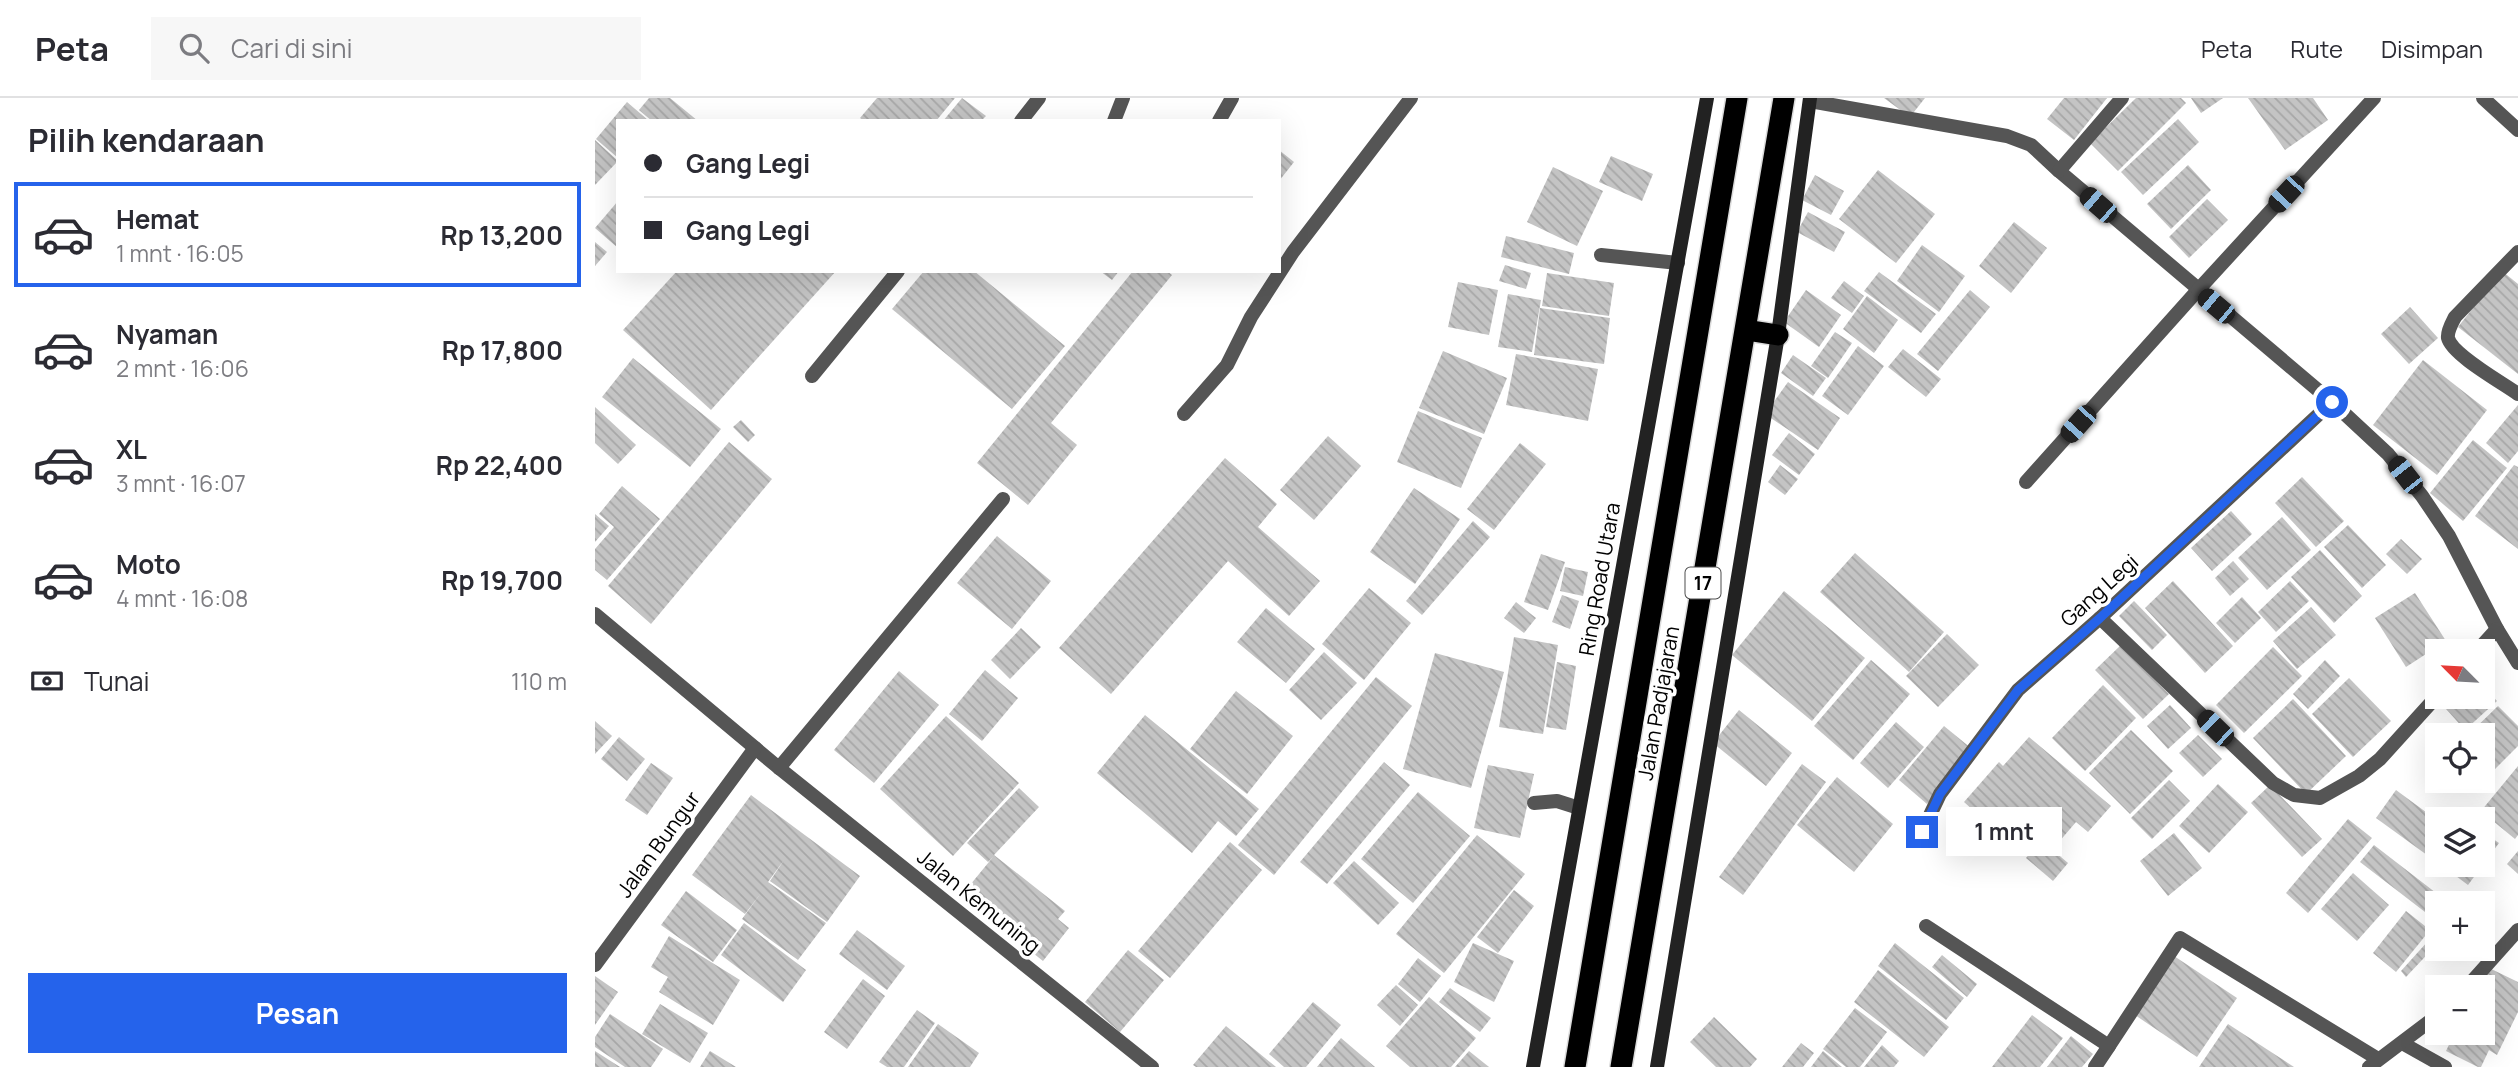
<!DOCTYPE html>
<html lang="id">
<meta charset="utf-8">
<style>
:root{--surface:#fff;--page:#f7f7f7;--text:#2b2b33;--muted:#7c7c81;--line:#e1e1e2;--accent:#2563eb}
body{margin:0;font-family:Manrope,sans-serif;background:var(--page);color:var(--text);height:100vh;display:flex;flex-direction:column;font-size:26px;white-space:nowrap}
*{box-sizing:border-box;margin:0}
p{font-size:23px;color:var(--muted)}
.icon{flex:none;width:38px;height:38px;fill:none;stroke:currentColor;stroke-width:2;stroke-linecap:round;stroke-linejoin:round}
.map{position:relative;flex:1;overflow:hidden}
.side{display:flex;flex-direction:column;background:var(--surface);width:595px}
.side>*{flex:none}
.hud{position:absolute;left:21px;top:21px;width:665px;height:154px;border-radius:0px;box-shadow:0 7px 28px #0002;display:grid;align-content:center;height:154px;padding:0 28px;background:var(--surface)}
.needle{width:46px;rotate:294deg}
.tools{position:absolute;left:1830px;top:541px;display:grid;gap:14px}
.tools a{display:grid;place-items:center;width:70px;height:70px;border-radius:0px;background:var(--surface);box-shadow:0 7px 28px #0002;font-size:35px}
.end{position:absolute;width:32px;height:32px;margin:-16px;border:9px solid #2563eb;background:#fff;box-shadow:0 0 0 4px #fff}
.from{border-radius:50%}
.bubble{position:absolute;height:49px;border-radius:0px;background:var(--surface);box-shadow:0 7px 28px #0002;font-size:23px;font-weight:700;line-height:49px;text-align:center}
.car{position:absolute;width:21px;height:42px;margin:-21px -10px;border-radius:9px;box-shadow:0 0 5px 2px #0007;background:linear-gradient(#222 24%,#8ab4d8 0 40%,#222 0 76%,#8ab4d8 0 86%,#222 0)}
.hud b{display:flex;align-items:center;gap:24px;height:66px;font-size:26px}
.hud b+b{border-top:2px solid var(--line)}
.hud i{width:18px;height:18px;background:var(--text)}
ul{padding:0;list-style:none}
li{display:flex;align-items:center;gap:21px;height:105px;margin:0 14px 10px;padding:0 14px;border:4px solid transparent;border-radius:0px}
li div{flex:1}
li b{display:block;font-size:26px}
li em{font-style:normal;font-weight:700}
li.active{border-color:var(--accent)}
li>.icon{width:63px;height:63px;stroke-width:1.5}
h2{padding:0 28px;font-size:32px;line-height:84px}
.pay{display:flex;align-items:center;gap:18px;height:77px;padding:0 28px;font-size:26px}
.pay p{margin-inline-start:auto}
.primary-button{display:flex;gap:14px;margin-top:auto;padding:14px 28px}
.primary-button a{flex:1;height:80px;border-radius:0px;background:var(--accent);color:#fff;font-size:28px;font-weight:700;line-height:80px;text-align:center}
header{display:flex;align-items:center;gap:42px;box-sizing:border-box;height:98px;padding:0 35px;background:var(--surface);border-bottom:2px solid var(--line)}
header strong{font-size:33px}
nav{display:flex;gap:38px;margin-inline-start:auto;font-size:24px}
.search{width:490px;height:63px;background:var(--page);display:flex;align-items:center;gap:18px;box-sizing:border-box;padding:0 24px;border-radius:0px;color:var(--muted);font-size:26px}
main{display:flex;flex:1;min-height:0}
.map>svg:first-child{display:block}
.building{fill:url(#building-back-hatch)}
.lines{fill:none;stroke-linecap:round;stroke-linejoin:round}
.highway-casing{stroke:#dbdbdb;stroke-width:24}
.lane{stroke:#555;stroke-width:14}
.street{stroke:#555;stroke-width:14}
.secondary{stroke:#222;stroke-width:14}
.highway{stroke:#000;stroke-width:21}
.route{stroke:#2563eb;stroke-width:9}
.labels{text-anchor:middle;dominant-baseline:central;stroke-width:7;stroke-linejoin:round;paint-order:stroke}
.shield{fill:#fff;stroke:#4c4c4c;stroke-width:2}
.shield-label{font-size:19px;font-weight:bold;fill:#000}
.street-label{font-size:21px;fill:#000;stroke:#fff}
</style>
<header>
<strong>Peta</strong>
<div class="search"><svg class="icon" aria-label="search" viewBox="0 0 24 24"><circle cx="10" cy="10" r="6"/><path d="M15 15l6 6"/></svg>Cari di sini</div>
<nav><a>Peta</a><a>Rute</a><a>Disimpan</a></nav>
</header>
<main>
<section class="side">
<h2>Pilih kendaraan</h2>
<ul>
<li class="active"><svg class="icon" aria-label="car" viewBox="0 0 24 24"><path d="M5 17H2v-5l4-1 3-4h7l3 4 3 1v5h-3M9 17h6M6 11h13"/><circle cx="7" cy="17" r="2"/><circle cx="17" cy="17" r="2"/></svg><div><b>Hemat</b><p>1 mnt · 16:05</p></div><em>Rp 13,200</em></li>
<li><svg class="icon" aria-label="car" viewBox="0 0 24 24"><path d="M5 17H2v-5l4-1 3-4h7l3 4 3 1v5h-3M9 17h6M6 11h13"/><circle cx="7" cy="17" r="2"/><circle cx="17" cy="17" r="2"/></svg><div><b>Nyaman</b><p>2 mnt · 16:06</p></div><em>Rp 17,800</em></li>
<li><svg class="icon" aria-label="car" viewBox="0 0 24 24"><path d="M5 17H2v-5l4-1 3-4h7l3 4 3 1v5h-3M9 17h6M6 11h13"/><circle cx="7" cy="17" r="2"/><circle cx="17" cy="17" r="2"/></svg><div><b>XL</b><p>3 mnt · 16:07</p></div><em>Rp 22,400</em></li>
<li><svg class="icon" aria-label="car" viewBox="0 0 24 24"><path d="M5 17H2v-5l4-1 3-4h7l3 4 3 1v5h-3M9 17h6M6 11h13"/><circle cx="7" cy="17" r="2"/><circle cx="17" cy="17" r="2"/></svg><div><b>Moto</b><p>4 mnt · 16:08</p></div><em>Rp 19,700</em></li>
</ul>
<div class="pay"><svg class="icon" aria-label="cash" viewBox="0 0 24 24"><path d="M3 7h18v10H3z"/><circle cx="12" cy="12" r="2"/></svg>Tunai<p>110 m</p></div>
<div class="primary-button"><a>Pesan</a></div>
</section>
<div class="map">
<svg width="1923" height="969" viewBox="0 0 1923 969">
<defs>
<pattern id="building-back-hatch" width="6" height="6" patternUnits="userSpaceOnUse" patternTransform="scale(1.75)"><rect width="6" height="6" fill="#c4c4c4"/><path d="M-1 5l2 2M0 0l6 6M5-1l2 2" fill="none" stroke="#a7a7a7"/></pattern>
</defs>
<rect width="100%" height="100%" fill="#fff"/>
<g class="building">
<path d="M54,0h21l28,23h-46l-13,-11z"/>
<path d="M282,0h78l-19,23h-72l-4,-3z"/>
<path d="M367,0l24,18 -5,5h-38z"/>
<path d="M1289,0h41l-15,19z"/>
<path d="M1469,0h43l-33,42 -27,-21z"/>
<path d="M1541,0h45l5,5 -68,68 -28,-28z"/>
<path d="M1596,0h32l-22,15z"/>
<path d="M1653,0h65l15,22 -43,30z"/>
<path d="M32,4l22,19h-31v37l-22,-19z"/>
<path d="M1583,21l21,23 -56,53 -22,-23z"/>
<path d="M0,42l23,21 -23,24z"/>
<path d="M684,52l15,12 -15,19z"/>
<path d="M1016,58l42,18 -11,27 -43,-19z"/>
<path d="M1593,67l23,25 -40,39 -24,-25z"/>
<path d="M958,69l50,24 -26,55 -50,-24z"/>
<path d="M1283,72l57,44 -39,49 -57,-44z"/>
<path d="M1220,77l29,16 -13,24 -29,-15z"/>
<path d="M1612,101l21,21 -39,38 -20,-21z"/>
<path d="M23,103v47l-23,-20z"/>
<path d="M1213,114l37,20 -11,20 -37,-20z"/>
<path d="M1419,124l33,26 -36,45 -32,-27z"/>
<path d="M911,138l68,17 -5,21 -68,-17z"/>
<path d="M0,144l12,10 -12,14z"/>
<path d="M1327,147l43,31 -26,36 -42,-31z"/>
<path d="M910,167l26,8 -5,16 -27,-8z"/>
<path d="M82,173h159l-125,139 -88,-80z"/>
<path d="M329,173h50l91,75 -53,63 -120,-100z"/>
<path d="M505,173h19l-7,9z"/>
<path d="M538,173h34l5,4 -121,148 26,22 -49,60 -51,-42z"/>
<path d="M1907,173l16,13v90l-60,-47z"/>
<path d="M1284,174l57,42 -15,19 -57,-42z"/>
<path d="M952,175l67,10 -5,33 -67,-10z"/>
<path d="M1249,183l20,15 -12,17 -21,-15z"/>
<path d="M863,184l40,8 -9,45 -41,-8z"/>
<path d="M1211,192l35,25 -22,32 -35,-25z"/>
<path d="M1375,192l20,17 -52,64 -21,-17z"/>
<path d="M913,196l33,6 -9,52 -34,-5z"/>
<path d="M1272,198l31,24 -24,33 -31,-24z"/>
<path d="M1815,209l28,31 -29,26 -28,-30z"/>
<path d="M945,210l70,10 -6,46 -70,-9z"/>
<path d="M1240,234l17,11 -24,35 -17,-12z"/>
<path d="M1263,248l26,20 -36,49 -26,-19z"/>
<path d="M1308,251l38,30 -15,18 -38,-30z"/>
<path d="M848,253l64,27 -23,56 -65,-26z"/>
<path d="M921,256l82,15 -10,52 -82,-16z"/>
<path d="M1198,257l33,23 -13,18 -32,-23z"/>
<path d="M38,260l88,71 -31,38 -88,-70z"/>
<path d="M1828,262l64,50 -50,65 -64,-50z"/>
<path d="M1193,284l52,36 -22,32 -53,-36z"/>
<path d="M1923,307v46l-10,12 -22,-20z"/>
<path d="M0,309l41,38 -18,19 -23,-21z"/>
<path d="M823,313l64,27 -21,50 -64,-26z"/>
<path d="M146,322l14,15 -7,7 -15,-15z"/>
<path d="M1194,335l26,21 -16,21 -27,-20z"/>
<path d="M733,338l33,30 -47,54 -34,-30z"/>
<path d="M1878,342l34,28 -44,53 -33,-28z"/>
<path d="M134,344l43,37 -121,145 -43,-38z"/>
<path d="M925,345l26,21 -52,66 -27,-21z"/>
<path d="M630,360l52,46 -19,23 62,54 -31,35 -61,-55 -117,133 -52,-46z"/>
<path d="M1185,367l18,14 -13,16 -17,-13z"/>
<path d="M1919,367l4,2v82l-43,-33z"/>
<path d="M1707,379l42,44 -28,26 -41,-44z"/>
<path d="M27,388l38,33 -53,61 -12,-10v-21l19,-22 -15,-13z"/>
<path d="M819,390l46,31 -45,65 -45,-32z"/>
<path d="M1636,413l21,23 -40,37 -21,-23z"/>
<path d="M0,416l14,12 -14,16z"/>
<path d="M1687,419l29,33 -44,40 -29,-32z"/>
<path d="M878,423l17,16 -68,78 -16,-14z"/>
<path d="M1753,427l38,40 -24,23 -38,-41z"/>
<path d="M402,438l54,45 -39,48 -55,-46z"/>
<path d="M1806,441l21,20 -15,15 -21,-20z"/>
<path d="M1725,452l42,46 -28,27 -43,-46z"/>
<path d="M1260,455l89,79 -35,40 -89,-80z"/>
<path d="M946,456l24,8 -17,48 -24,-8z"/>
<path d="M1638,463l16,18 -19,17 -15,-18z"/>
<path d="M970,469l23,5 -5,24 -23,-5z"/>
<path d="M1578,483l60,65 -28,27 -60,-65z"/>
<path d="M1695,483l19,20 -33,31 -18,-20z"/>
<path d="M774,490l42,35 -47,57 -42,-36z"/>
<path d="M1189,493l81,67 -53,63 -80,-66z"/>
<path d="M1820,495l31,48 -40,26 -31,-49z"/>
<path d="M967,497l17,6 -9,28 -18,-7z"/>
<path d="M1647,499l19,21 -26,25 -19,-20z"/>
<path d="M1539,503l33,34 -15,15 -33,-34z"/>
<path d="M921,504l20,16 -12,15 -20,-15z"/>
<path d="M1716,509l25,28 -39,34 -24,-28z"/>
<path d="M671,510l49,41 -29,34 -49,-41z"/>
<path d="M426,530l20,19 -31,32 -19,-19z"/>
<path d="M1352,536l32,31 -41,42 -32,-31z"/>
<path d="M919,539l44,8 -15,89 -44,-7z"/>
<path d="M1526,547l48,49 -26,25 -48,-49z"/>
<path d="M1678,549l29,29 -58,57 -28,-28z"/>
<path d="M729,554l33,31 -36,37 -32,-30z"/>
<path d="M840,555l69,19 -33,116 -68,-19z"/>
<path d="M1276,562l39,34 -57,66 -39,-34z"/>
<path d="M1730,562l15,16 -32,33 -15,-15z"/>
<path d="M962,564l19,4 -10,64 -20,-3z"/>
<path d="M390,572l33,28 -36,43 -33,-27z"/>
<path d="M304,573l40,34 -65,78 -40,-33z"/>
<path d="M781,579l36,29 -138,169 -36,-30z"/>
<path d="M1754,580l42,43 -38,36 -41,-43z"/>
<path d="M1508,587l33,33 -51,53 -33,-33z"/>
<path d="M1888,588l14,15 -32,29 -27,-30 4,-4h41z"/>
<path d="M641,593l57,45 -46,58 -57,-45z"/>
<path d="M1698,601l53,57 -40,38 -53,-56z"/>
<path d="M1575,607l21,23 -23,21 -21,-23z"/>
<path d="M1903,608l20,20v20l-26,26 -9,-9v-28h-15z"/>
<path d="M1144,612l53,43 -26,33 -53,-43z"/>
<path d="M550,617l114,94 -23,27 -18,-15 -26,32 -95,-80z"/>
<path d="M351,618l73,67 -66,73 -73,-67z"/>
<path d="M0,623l17,15 -17,18z"/>
<path d="M1301,624l28,25 -36,41 -28,-25z"/>
<path d="M1349,628l28,23 -45,55 -28,-24z"/>
<path d="M1536,632l42,41 -43,43 -41,-41z"/>
<path d="M1603,637l24,24 -19,18 -24,-24z"/>
<path d="M24,639l26,22 -18,22 -26,-22z"/>
<path d="M1434,639l82,69 -23,26 -12,-10 -18,21 -31,-27 -21,24 -42,-38 35,-40 4,4z"/>
<path d="M789,664l26,23 -83,99 -27,-22z"/>
<path d="M56,665l22,15 -26,37 -22,-15z"/>
<path d="M1207,666l24,18 -83,113 -24,-18z"/>
<path d="M893,667l46,9 -14,64 -46,-10z"/>
<path d="M1923,668v69l-3,4 -34,-28z"/>
<path d="M1242,679l56,47 -39,48 -57,-47z"/>
<path d="M1574,682l21,21 -38,38 -21,-21z"/>
<path d="M1623,686l30,28 -39,41 -30,-27z"/>
<path d="M1675,687l52,54 -20,18 -51,-54z"/>
<path d="M424,690l20,19 -45,48 71,56 -7,8 11,9 -26,33 -82,-65 32,-39 -5,5 -21,-19z"/>
<path d="M1801,692l42,31v42l-62,-45z"/>
<path d="M823,694l52,44 -57,67 -52,-44z"/>
<path d="M156,697l109,81 -33,46 -57,-41 14,-21 -16,22 58,41 -28,37 -56,-41 19,-26 -16,21 -53,-39z"/>
<path d="M1854,709l17,12h-26z"/>
<path d="M1753,721l24,19 -64,75 -22,-20z"/>
<path d="M1888,734l16,11 -31,42 -28,-21h43z"/>
<path d="M1579,735l28,35 -34,28 -28,-35z"/>
<path d="M882,737l48,39 -81,99 -48,-39z"/>
<path d="M1446,742l27,23 -15,18 -27,-23z"/>
<path d="M635,744l32,28 -92,108 -32,-27z"/>
<path d="M1779,747l75,58h-11v19l-78,-60z"/>
<path d="M1923,753v23l-11,-10z"/>
<path d="M759,763l45,42 -21,22 -45,-42z"/>
<path d="M1758,775l36,32 -32,36 -36,-32z"/>
<path d="M919,792l20,16 -36,47 -21,-16z"/>
<path d="M91,793l51,39 -24,32 -52,-37z"/>
<path d="M1811,813l24,19 -34,42 -23,-19z"/>
<path d="M149,825l62,47 -23,32 -62,-47z"/>
<path d="M262,832l48,36 -18,24 -48,-36z"/>
<path d="M1843,832v13l-32,34 -5,-6z"/>
<path d="M74,838l71,44 -27,45 -54,-33 9,-15 -17,-10z"/>
<path d="M878,845l41,18 -20,41 -40,-20z"/>
<path d="M1300,845l69,55 -18,22 -68,-54z"/>
<path d="M533,852l36,30 -44,52 -35,-30z"/>
<path d="M1347,857l35,29 -10,13 -35,-30z"/>
<path d="M1579,858l63,42 -40,59 -62,-42z"/>
<path d="M823,860l23,18 -21,26 -22,-18z"/>
<path d="M1892,869l31,15v30l-21,43 -8,-5 -8,17h-3l-32,-16 9,-19h28v-45h-5z"/>
<path d="M1283,872l71,57 -25,30 -70,-55z"/>
<path d="M0,878l23,16 -23,33z"/>
<path d="M268,881l22,17 -38,53 -23,-17z"/>
<path d="M801,887l22,20 -18,21 -23,-21z"/>
<path d="M855,890l41,30 -11,14 -41,-30z"/>
<path d="M834,899l47,41 -25,29h-41l-24,-21z"/>
<path d="M718,904l28,23 -35,42h-22l-15,-13z"/>
<path d="M65,906l48,29 -18,30 -48,-29z"/>
<path d="M1260,910l32,24 -27,35h-14l-23,-18z"/>
<path d="M322,912l18,13 -31,44h-17l-8,-5z"/>
<path d="M15,916l53,35 -12,18h-26l-30,-20v-10z"/>
<path d="M1437,917l31,23 -23,29h-48z"/>
<path d="M1119,919l43,42 -7,8h-34l-26,-25z"/>
<path d="M343,926l41,29 -9,14h-62z"/>
<path d="M1633,926l66,43h-95z"/>
<path d="M631,928l50,41h-80l-3,-2z"/>
<path d="M1476,938l22,18 -11,13h-35z"/>
<path d="M746,940l34,29h-58z"/>
<path d="M1206,945l13,10 -11,14h-21z"/>
<path d="M1287,947l17,16 -5,6h-30z"/>
<path d="M0,953l25,16h-25z"/>
<path d="M115,953l26,16h-36z"/>
<path d="M874,953l20,16h-34z"/>
<path d="M1228,953l19,16h-31z"/>
</g>
<g class="lines">
<defs>
<g id="highway">
<path d="M1151,232l32,5"/>
<path d="M980,969l162,-969"/>
<path d="M1026,969l163,-969"/>
</g>
</defs>
<use href="#highway" class="highway-casing"/>
<g class="lane">
<path d="M426,23l18,-23"/>
<path d="M519,23l9,-23"/>
<path d="M624,23l13,-23"/>
<path d="M1006,157l77,8"/>
<path d="M217,278l86,-105"/>
<path d="M589,316l43,-49 24,-48 42,-65 118,-154"/>
<path d="M1431,384l172,-192"/>
<path d="M939,705l23,-2 22,7"/>
<path d="M1500,969l14,-21"/>
</g>
<g class="street">
<path d="M1888,0l35,32"/>
<path d="M1215,3l197,35 24,9 28,26 273,231 56,52 34,42 27,40 48,93 21,34"/>
<path d="M1464,73l63,-73"/>
<path d="M1923,154l-63,65c-3,6 -8,14 -7,21 4,17 55,45 70,56"/>
<path d="M1603,192l176,-192"/>
<path d="M0,516l184,154 373,299"/>
<path d="M1505,520l173,165 21,12 26,3 39,-22 21,-17 58,-64"/>
<path d="M1882,553l20,-22"/>
<path d="M184,670l224,-269"/>
<path d="M1327,734l18,-38 78,-104 82,-72 232,-216"/>
<path d="M1331,828l183,120 71,-108 198,121"/>
<path d="M0,867l160,-217"/>
<path d="M1872,889l51,-57"/>
<path d="M1807,945l43,24"/>
<path d="M1774,969l69,-52"/>
</g>
<g class="secondary">
<path d="M938,969l174,-969"/>
<path d="M1062,969l121,-732 32,-237"/>
</g>
<use href="#highway" class="highway"/>
</g>
<g class="lines">
<path class="route" d="M1327,734l18,-38 78,-104 82,-72 232,-216"/>
</g>
<g class="labels">
<rect class="shield" x="1090.5" y="469.5" width="35" height="31" rx="5"/>
<g class="shield-label">
<text x="1108" y="485">17</text>
</g>
<g class="street-label">
<text transform="translate(1004 481) rotate(-80)">Ring Road Utara</text>
<text transform="translate(1504 492) rotate(-42)">Gang Legi</text>
<text transform="translate(1063 605) rotate(-80)">Jalan Padjajaran</text>
<text transform="translate(63 746) rotate(-54)">Jalan Bungur</text>
<text transform="translate(384 803) rotate(39)">Jalan Kemuning</text>
</g>
</g>
</svg>
<div class="tools">
<a><svg class="needle" viewBox="-14 -14 28 28"><path d="M0-13l5 13h-10z" fill="#e53935"/><path d="M0 13l5-13h-10z" fill="#7c7c81"/></svg></a>
<a><svg class="icon" aria-label="locate" viewBox="0 0 24 24"><circle cx="12" cy="12" r="6"/><path d="M12 2v4M12 18v4M2 12h4M18 12h4"/></svg></a>
<a><svg class="icon" aria-label="layers" viewBox="0 0 24 24"><path d="M12 4l9 5-9 5-9-5zM3 14l9 5 9-5"/></svg></a>
<a>+</a>
<a>−</a>
</div>
<i class="end from" style="left:1737px;top:304px"></i>
<i class="end" style="left:1327px;top:734px"></i>
<div class="bubble" style="left:1351px;top:709px;width:116px">1 mnt</div>
<i class="car" style="left:1691px;top:96px;rotate:223deg"></i>
<i class="car" style="left:1503px;top:107px;rotate:311deg"></i>
<i class="car" style="left:1621px;top:208px;rotate:310deg"></i>
<i class="car" style="left:1483px;top:326px;rotate:222deg"></i>
<i class="car" style="left:1810px;top:377px;rotate:322deg"></i>
<i class="car" style="left:1620px;top:630px;rotate:314deg"></i>
<div class="hud">
<b><i class="from"></i>Gang Legi</b>
<b><i></i>Gang Legi</b>
</div>
</div>
</main>
